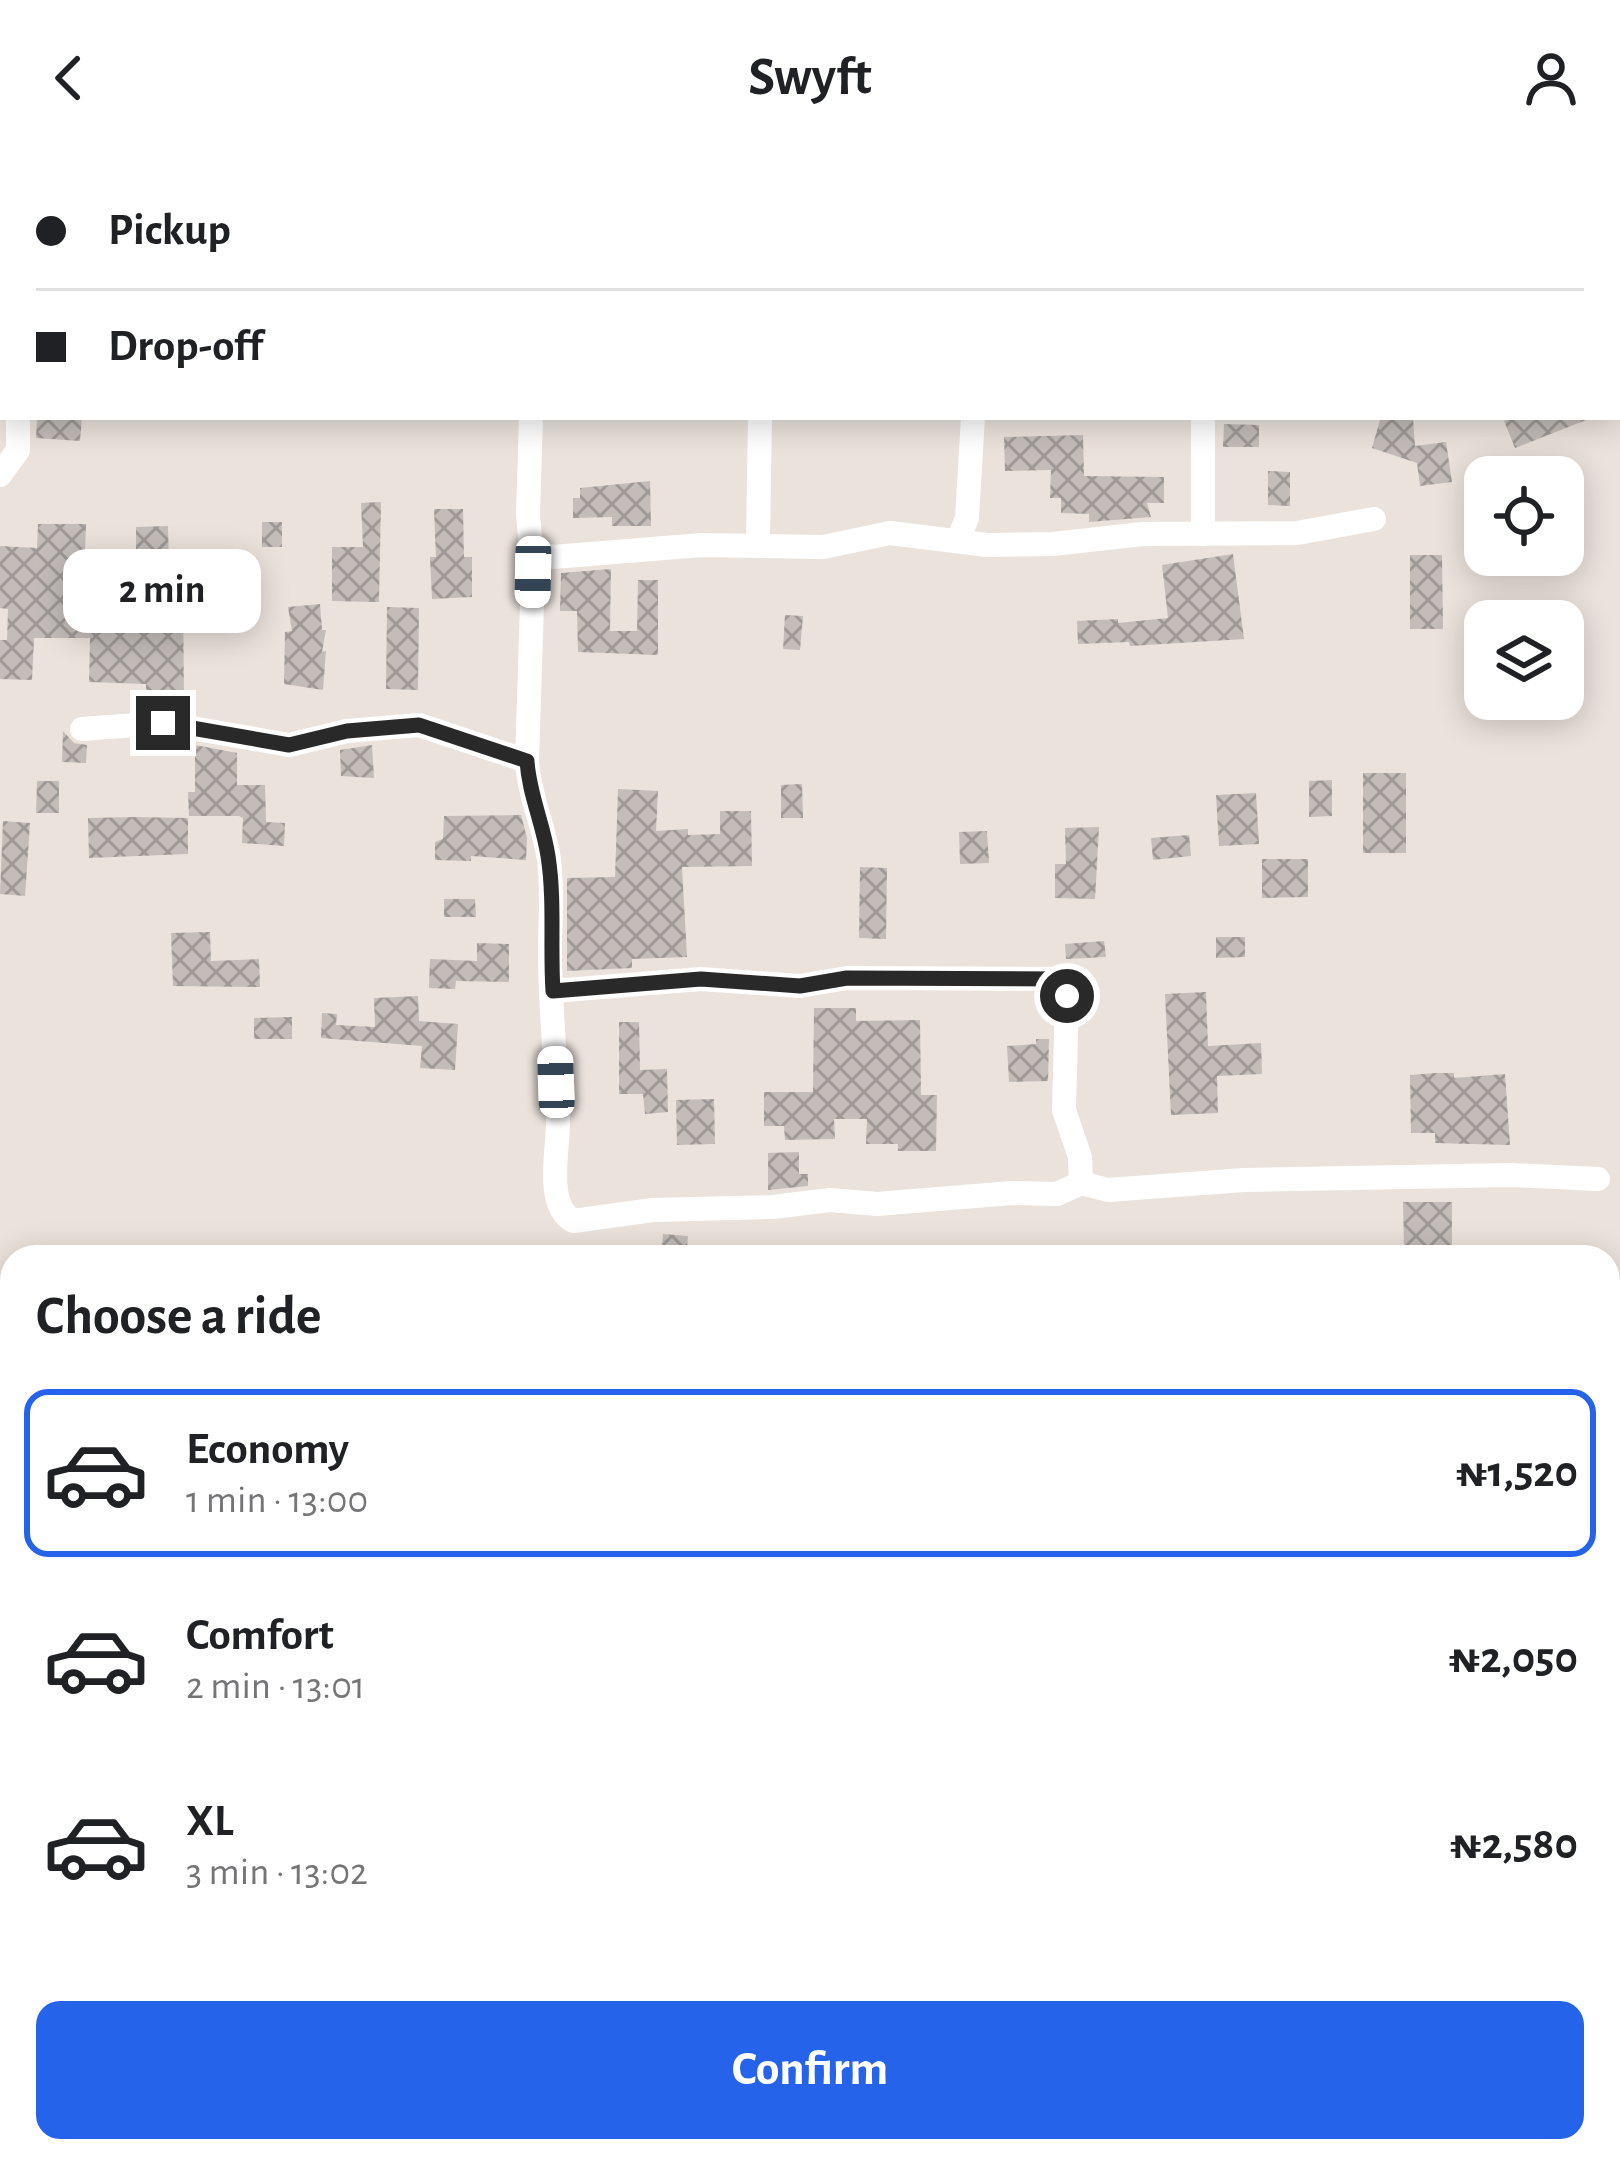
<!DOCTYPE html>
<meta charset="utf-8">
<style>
:root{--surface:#fff;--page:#f6f6f6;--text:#202124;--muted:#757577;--line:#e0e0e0;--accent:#2563eb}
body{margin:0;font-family:"Alegreya Sans",sans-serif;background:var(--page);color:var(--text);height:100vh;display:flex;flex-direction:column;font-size:45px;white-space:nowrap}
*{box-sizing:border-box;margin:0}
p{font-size:39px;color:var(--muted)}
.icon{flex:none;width:66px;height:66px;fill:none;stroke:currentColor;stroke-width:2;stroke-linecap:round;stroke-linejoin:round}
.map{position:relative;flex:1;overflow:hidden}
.details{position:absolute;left:0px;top:1089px;width:1620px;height:918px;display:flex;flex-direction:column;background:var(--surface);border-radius:36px 36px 0 0;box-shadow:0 6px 30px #0003}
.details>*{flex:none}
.banner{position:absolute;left:0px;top:0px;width:1620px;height:264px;box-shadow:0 6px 30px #0003;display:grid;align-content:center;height:264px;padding:0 36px;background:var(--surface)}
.tools{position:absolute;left:1464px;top:300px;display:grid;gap:24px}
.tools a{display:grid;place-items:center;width:120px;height:120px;border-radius:24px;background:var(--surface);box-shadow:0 6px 30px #0003;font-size:60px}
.end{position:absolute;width:54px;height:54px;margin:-27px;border:15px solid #292929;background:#fff;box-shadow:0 0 0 6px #fff}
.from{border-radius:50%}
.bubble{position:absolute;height:84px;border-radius:24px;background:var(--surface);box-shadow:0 6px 30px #0003;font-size:39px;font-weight:700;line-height:84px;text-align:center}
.car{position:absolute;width:36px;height:72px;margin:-36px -18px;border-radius:15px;box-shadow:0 0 9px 3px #0007;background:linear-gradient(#fff 24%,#345 0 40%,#fff 0 76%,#345 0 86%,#fff 0)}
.banner b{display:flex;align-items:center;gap:42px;height:114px;font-size:45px}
.banner b+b{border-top:3px solid var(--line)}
.banner i{width:30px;height:30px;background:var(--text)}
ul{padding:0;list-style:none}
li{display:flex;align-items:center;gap:36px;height:168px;margin:0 24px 18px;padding:0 12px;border:6px solid transparent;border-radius:24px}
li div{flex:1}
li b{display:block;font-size:45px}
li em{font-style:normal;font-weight:700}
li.selected{border-color:var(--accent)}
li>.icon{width:108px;height:108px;stroke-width:1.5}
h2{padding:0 36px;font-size:54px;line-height:144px}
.primary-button{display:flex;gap:24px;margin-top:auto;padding:24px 36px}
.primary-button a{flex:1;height:138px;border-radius:24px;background:var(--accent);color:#fff;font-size:48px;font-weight:700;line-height:138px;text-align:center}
header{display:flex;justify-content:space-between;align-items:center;height:156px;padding:0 36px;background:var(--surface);font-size:54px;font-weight:700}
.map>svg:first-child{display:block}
.grass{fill:#bcdf99}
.building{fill:url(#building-cross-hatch)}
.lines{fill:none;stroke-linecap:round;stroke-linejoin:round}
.minor{stroke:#fff;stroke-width:24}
.route{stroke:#292929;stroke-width:15}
</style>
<header><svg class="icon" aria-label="back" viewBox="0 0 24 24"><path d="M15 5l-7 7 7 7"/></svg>Swyft<svg class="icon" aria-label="person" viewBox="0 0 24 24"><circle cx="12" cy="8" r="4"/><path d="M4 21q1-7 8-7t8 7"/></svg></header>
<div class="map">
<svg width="1620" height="2007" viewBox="0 0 1620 2007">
<defs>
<pattern id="building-cross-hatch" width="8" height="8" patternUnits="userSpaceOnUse" patternTransform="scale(3)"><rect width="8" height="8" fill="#c3bcb8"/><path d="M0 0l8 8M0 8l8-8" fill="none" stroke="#9e9996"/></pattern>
</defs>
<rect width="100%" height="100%" fill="#ebe2db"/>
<path class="grass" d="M0,0h514v3h-511l-3,119z"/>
<g class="building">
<path d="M37,261h45l-2,24 -44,-3z"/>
<path d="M1515,261h76v1l-76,30 -11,-27z"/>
<path d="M1413,262l2,28 31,-4 6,40 -32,4 -3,-23 -45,-15 8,-28z"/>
<path d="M1224,268l35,1v22h-36z"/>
<path d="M1083,279l1,41 80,1v26h-17l4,14 -62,5v-8l-28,-1v-15h-11l1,-28 -46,1 -1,-34z"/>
<path d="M1512,307l2,14h-40l-1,-9z"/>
<path d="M1268,315l22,1v34l-22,-1z"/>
<path d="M650,325l1,45h-39v-9l-39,1v-20h7v-10z"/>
<path d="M381,346l-2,100 -47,-1v-54h31l-2,-44z"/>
<path d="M434,353h29l1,48h8v40l-40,2 -2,-42h6z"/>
<rect x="262" y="366" width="20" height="25"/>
<path d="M38,368h48l-3,88 53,2v-87l32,-1 1,41 60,1v33h-46l1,94h-38v-11l-57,-2 1,-44h-56l-2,42 -32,-1v-39h7l1,-31 -8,-1v-62l37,2z"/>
<path d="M1233,398l11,85 -114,7 -1,-4 -51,2 -1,-23 41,-2v4l50,-5 -6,-53z"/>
<path d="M1410,399h32l1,74h-33z"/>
<path d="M611,413l-1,62h27l1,-51h20v75l-80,-3 -1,-41h-17l1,-38z"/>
<path d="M320,448l2,26h4l-4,22 4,-1 -3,39 -39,-6 1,-52 7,-1 -4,-24z"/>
<path d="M387,451l32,1 -1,82 -32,-1z"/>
<path d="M785,459l18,1 -3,34 -17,-1z"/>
<path d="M63,575l11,12 13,2 -1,18 -24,-1z"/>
<path d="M195,589l42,8v32h28l1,37 19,1 -1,23 -42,-3 1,-25 -4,-2h-50l-1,-24h7z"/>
<path d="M372,589l2,33 -33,-2 -1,-26z"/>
<rect x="1363" y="617" width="43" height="80"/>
<path d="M1332,624v36l-23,1v-36z"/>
<path d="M37,625h22v32h-23z"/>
<path d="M802,628l1,34h-22v-33z"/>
<path d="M618,633l40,2 -2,40 32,-2v6l32,-1v-23h31l1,55 -70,1 5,90 -55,2v9l-65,3v-93l48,-1z"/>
<path d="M1256,637l3,51 -40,2 -3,-51z"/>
<path d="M521,659l6,23 -1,22 -55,-4v5l-36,-1v-18l8,-3 1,-23z"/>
<path d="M135,661l53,1v36l-99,4 -1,-40z"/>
<path d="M3,665l27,2 -5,73 -25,-2z"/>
<path d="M1099,671l-4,72 -40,-1v-34h11l-1,-36z"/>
<path d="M987,675l2,32 -29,1 -1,-32z"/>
<path d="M1189,679l2,21 -38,4 -2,-22z"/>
<path d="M1262,703h46v38l-46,1z"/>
<path d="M860,711l27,1 -1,71 -27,-1z"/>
<path d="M444,743h31l1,18h-32z"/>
<path d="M210,776l1,29 48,-2 1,28 -87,-1 -2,-53z"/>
<path d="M1216,781h29v20l-29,1z"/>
<path d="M1104,785l2,16 -40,2 -1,-15z"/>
<path d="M477,787l32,1v38l-53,-1 -1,8 -26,-1 1,-29 47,2z"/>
<path d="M1206,836l2,54 53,-3 1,31 -45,2 1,37 -47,2 -6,-121z"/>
<path d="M418,840l1,25 39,3 -3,46 -35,-2 2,-22 -101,-8 1,-25 15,1 -1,11 39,2 -1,-29z"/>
<path d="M814,852h42v13l64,-1 1,75h16l-1,56h-38v-7h-32l1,-25h-33l1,20 -50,1 -1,-14h-20v-34h49z"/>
<path d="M292,861v22h-38v-21z"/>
<path d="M619,866h20l1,48 27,-1 1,43 -23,2 -2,-20h-24z"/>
<path d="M1036,883h13l-1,42 -39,1 -2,-36 29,-2z"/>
<path d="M1435,917h19v5l51,-4 5,71 -75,-2v-10h-24l-1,-58z"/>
<path d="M714,943l1,45 -38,1 -1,-45z"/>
<path d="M799,996v22h9v12l-40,4v-37z"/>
<path d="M1403,1046h49v50h-48z"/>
<path d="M663,1078l25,2 -2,21h-25z"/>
</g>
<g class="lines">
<g class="minor">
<path d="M746,0v3"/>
<path d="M1197,0v3"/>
<path d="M1537,0l1,3"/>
<path d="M526,3v-3"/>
<path d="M976,3v-3"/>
<path d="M531,261l-3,98 5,57 -6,189c2,34 17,65 22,99 4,31 1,60 1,92 0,55 6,111 8,166 1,30 -14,86 15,103l80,-11 120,-3 57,-7 47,4 135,-11 45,1 24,-11 27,7 136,-10 268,-5 86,4"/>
<path d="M1203,261v117"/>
<path d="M0,319l18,-25v-33"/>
<path d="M958,384l9,-22 6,-101"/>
<path d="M758,388l2,-127"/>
<path d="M532,394l21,7 149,-12 121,2 67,-14 97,12 66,-1 90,-10 154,-1 77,-14"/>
<path d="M82,573l81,-6 126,22 58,-14 72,-6 108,36"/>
<path d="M553,835l148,-12 99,7 47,-8 215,1 5,17 -3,114 16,47 1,26"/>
<path d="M0,1835l12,-32"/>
<path d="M1041,1995l6,12"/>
<path d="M194,2007l7,-12"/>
<path d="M1088,2007l8,-4"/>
</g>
</g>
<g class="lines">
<path class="route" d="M163,567l126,22 58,-14 72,-6 108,36c2,33 16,62 21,95 7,45 2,90 5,135l148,-12 99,7 47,-8 215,1 5,17"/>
</g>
</svg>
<div class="tools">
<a><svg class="icon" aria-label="locate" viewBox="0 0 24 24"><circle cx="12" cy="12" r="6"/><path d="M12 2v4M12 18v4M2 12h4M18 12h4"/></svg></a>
<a><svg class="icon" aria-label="layers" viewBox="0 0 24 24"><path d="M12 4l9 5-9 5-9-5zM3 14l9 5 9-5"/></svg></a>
</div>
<i class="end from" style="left:1067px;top:840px"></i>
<i class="end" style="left:163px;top:567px"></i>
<div class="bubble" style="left:63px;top:393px;width:198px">2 min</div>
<i class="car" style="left:533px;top:416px;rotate:181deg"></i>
<i class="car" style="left:556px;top:926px;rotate:358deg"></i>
<div class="banner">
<b><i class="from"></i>Pickup</b>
<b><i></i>Drop-off</b>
</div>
<section class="details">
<h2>Choose a ride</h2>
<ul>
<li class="selected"><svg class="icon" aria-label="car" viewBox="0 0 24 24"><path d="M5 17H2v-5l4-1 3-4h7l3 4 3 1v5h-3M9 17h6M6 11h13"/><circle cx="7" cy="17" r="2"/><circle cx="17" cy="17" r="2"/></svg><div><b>Economy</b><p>1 min · 13:00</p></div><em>₦1,520</em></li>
<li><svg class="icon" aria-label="car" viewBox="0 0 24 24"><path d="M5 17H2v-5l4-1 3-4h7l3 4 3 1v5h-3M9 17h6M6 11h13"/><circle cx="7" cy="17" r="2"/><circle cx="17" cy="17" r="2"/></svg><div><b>Comfort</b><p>2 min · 13:01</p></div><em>₦2,050</em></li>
<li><svg class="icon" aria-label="car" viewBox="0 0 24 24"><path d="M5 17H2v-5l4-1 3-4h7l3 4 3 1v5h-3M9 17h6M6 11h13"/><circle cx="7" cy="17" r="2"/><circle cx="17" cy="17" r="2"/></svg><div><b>XL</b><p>3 min · 13:02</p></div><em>₦2,580</em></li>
</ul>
<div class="primary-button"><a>Confirm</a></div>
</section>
</div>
